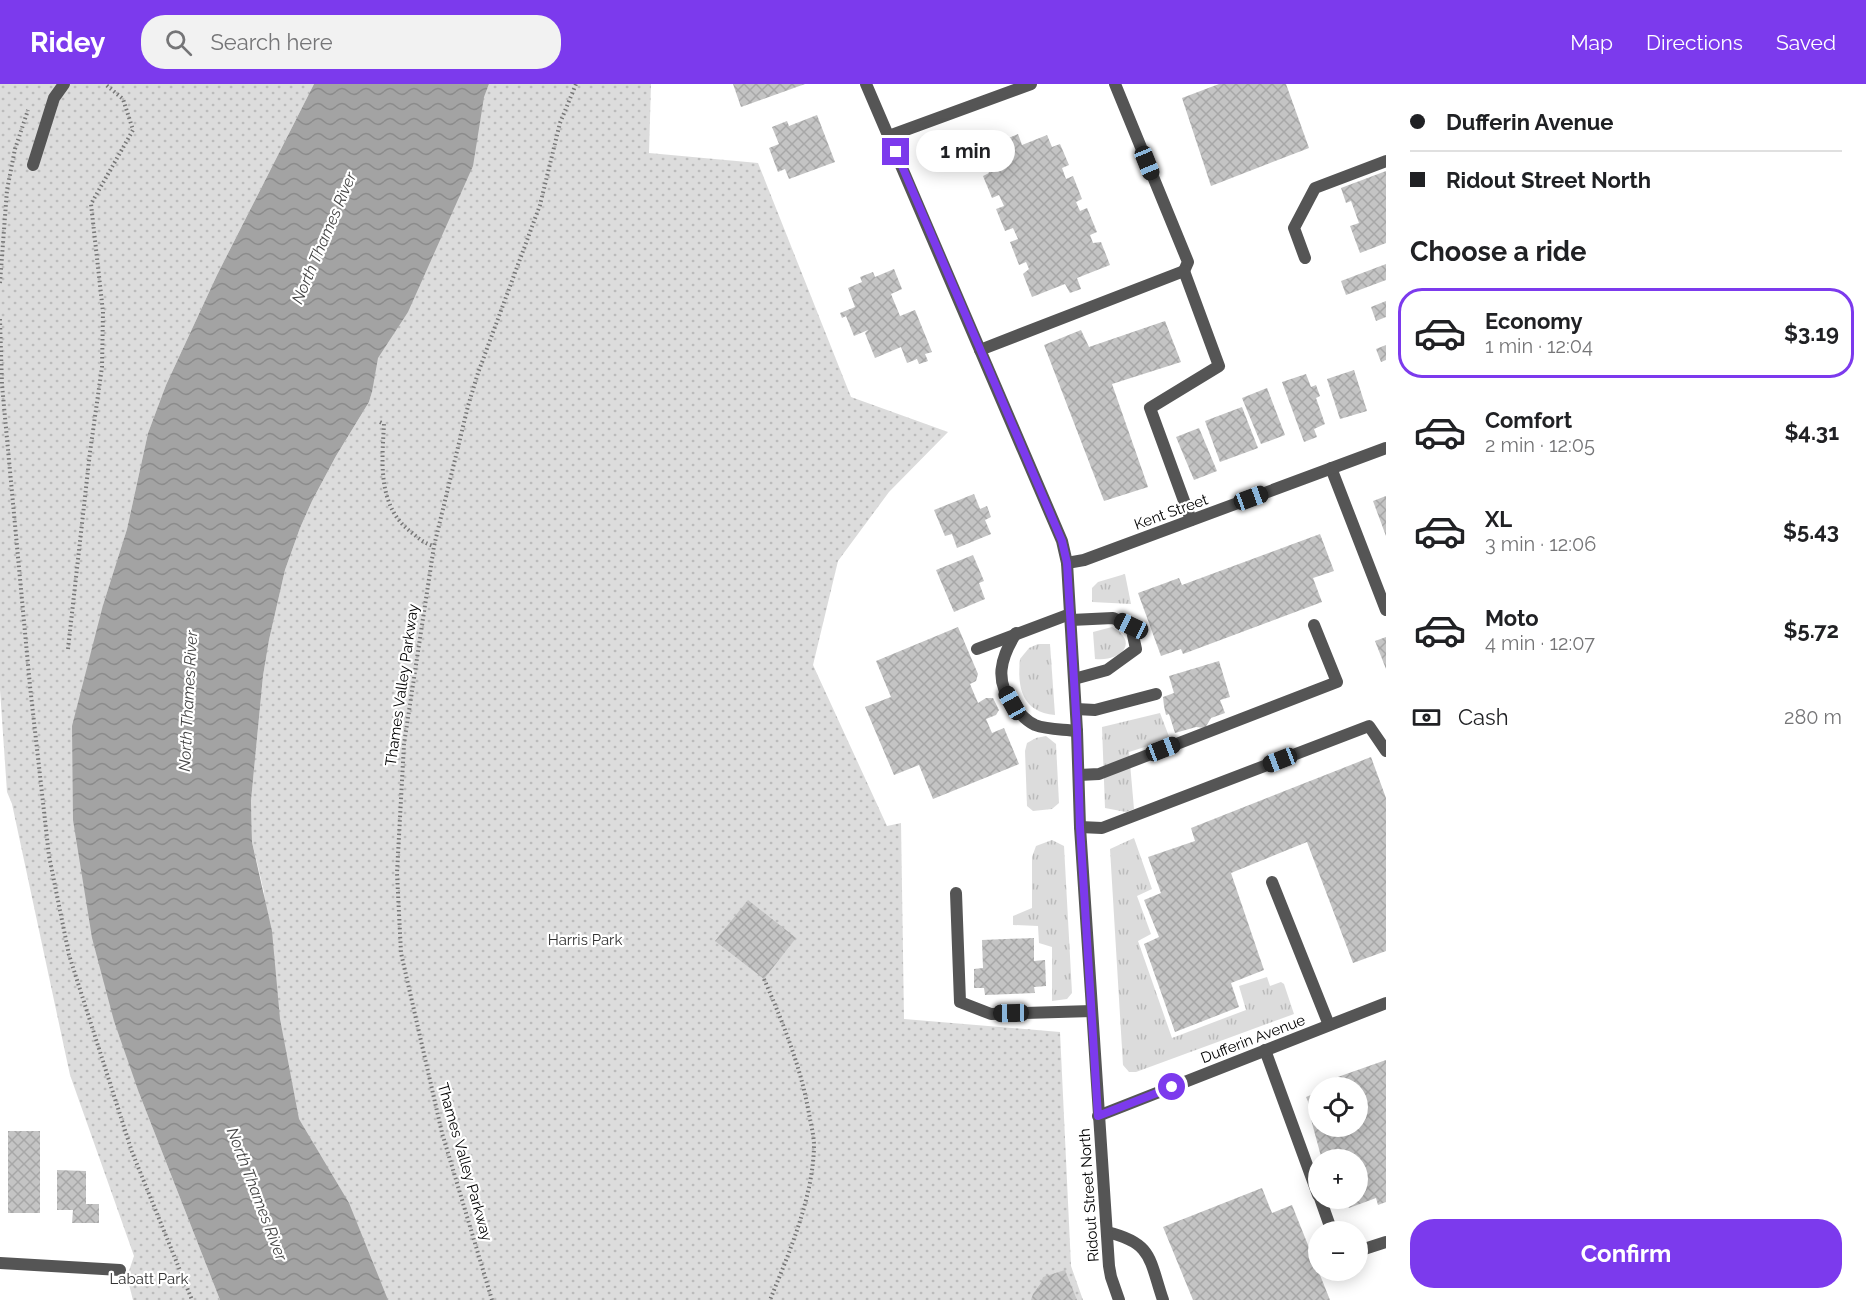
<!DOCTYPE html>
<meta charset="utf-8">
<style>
:root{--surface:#fff;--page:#f2f2f2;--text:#202124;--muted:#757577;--line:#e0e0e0;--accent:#7c3aed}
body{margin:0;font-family:Raleway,sans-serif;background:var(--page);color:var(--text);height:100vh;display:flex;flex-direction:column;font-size:22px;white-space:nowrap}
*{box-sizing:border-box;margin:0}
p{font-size:20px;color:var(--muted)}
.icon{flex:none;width:33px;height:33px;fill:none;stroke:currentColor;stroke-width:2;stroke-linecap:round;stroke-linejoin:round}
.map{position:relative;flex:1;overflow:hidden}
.drawer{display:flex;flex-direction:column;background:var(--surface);width:480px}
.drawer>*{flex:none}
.guide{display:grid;align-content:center;height:132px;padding:0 24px;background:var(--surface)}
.tools{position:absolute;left:1308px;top:993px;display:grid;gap:12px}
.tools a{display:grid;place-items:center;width:60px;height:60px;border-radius:50%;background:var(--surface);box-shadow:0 3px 15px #0003;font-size:30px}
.end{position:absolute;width:27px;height:27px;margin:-14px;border:8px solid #7c3aed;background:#fff;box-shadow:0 0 0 3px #fff}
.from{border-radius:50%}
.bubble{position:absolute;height:42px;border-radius:21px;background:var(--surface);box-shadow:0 3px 15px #0003;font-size:20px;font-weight:700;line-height:42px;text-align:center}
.car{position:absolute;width:18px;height:36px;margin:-18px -9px;border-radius:8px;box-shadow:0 0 4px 2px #0007;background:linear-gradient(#222 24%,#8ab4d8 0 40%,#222 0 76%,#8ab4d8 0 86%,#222 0)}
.guide b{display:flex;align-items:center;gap:21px;height:57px;font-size:22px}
.guide b+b{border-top:2px solid var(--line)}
.guide i{width:15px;height:15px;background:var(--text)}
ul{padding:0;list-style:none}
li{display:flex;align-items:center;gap:18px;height:90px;margin:0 12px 9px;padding:0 12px;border:3px solid transparent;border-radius:24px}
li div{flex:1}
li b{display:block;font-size:22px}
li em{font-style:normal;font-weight:700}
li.selected{border-color:var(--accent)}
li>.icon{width:54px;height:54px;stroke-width:1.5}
h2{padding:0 24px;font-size:27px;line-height:72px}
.pay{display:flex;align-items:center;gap:15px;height:66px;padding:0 24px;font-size:22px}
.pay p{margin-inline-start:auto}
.action{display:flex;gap:12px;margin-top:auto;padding:12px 24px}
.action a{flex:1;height:69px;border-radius:24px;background:var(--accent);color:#fff;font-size:24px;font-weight:700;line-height:69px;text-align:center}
header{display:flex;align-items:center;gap:36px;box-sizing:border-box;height:84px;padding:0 30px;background:var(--accent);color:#fff}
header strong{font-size:28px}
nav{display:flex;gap:33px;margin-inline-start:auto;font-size:21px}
.search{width:420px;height:54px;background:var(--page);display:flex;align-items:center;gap:15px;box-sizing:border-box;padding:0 21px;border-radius:24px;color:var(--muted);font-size:22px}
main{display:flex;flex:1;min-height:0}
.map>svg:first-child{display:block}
.grass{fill:url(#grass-tufts)}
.park{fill:url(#park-dots)}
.water{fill:url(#water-waves)}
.building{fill:url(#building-cross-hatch)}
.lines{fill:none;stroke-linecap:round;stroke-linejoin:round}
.path{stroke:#777;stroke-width:4;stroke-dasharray:1.5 3;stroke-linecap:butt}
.service{stroke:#555;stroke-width:12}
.minor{stroke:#555;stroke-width:12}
.tertiary{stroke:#555;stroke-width:12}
.route{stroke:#7c3aed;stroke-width:8}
.labels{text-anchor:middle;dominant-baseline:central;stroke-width:4.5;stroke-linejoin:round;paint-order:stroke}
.street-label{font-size:15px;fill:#000;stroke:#fff}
.park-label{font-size:15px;fill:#333;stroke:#fff}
.water-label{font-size:16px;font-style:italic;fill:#444;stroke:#fff}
</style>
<header>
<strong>Ridey</strong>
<div class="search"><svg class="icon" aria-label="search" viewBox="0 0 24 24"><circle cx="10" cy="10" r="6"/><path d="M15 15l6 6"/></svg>Search here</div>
<nav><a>Map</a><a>Directions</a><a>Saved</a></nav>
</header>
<main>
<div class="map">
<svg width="1386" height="1216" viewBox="0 0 1386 1216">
<defs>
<pattern id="grass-tufts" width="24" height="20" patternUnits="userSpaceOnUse" patternTransform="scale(1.5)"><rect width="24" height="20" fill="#dcdcdc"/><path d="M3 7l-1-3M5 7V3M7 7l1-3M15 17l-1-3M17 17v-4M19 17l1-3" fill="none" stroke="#bbb"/></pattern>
<pattern id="park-dots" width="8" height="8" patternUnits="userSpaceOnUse" patternTransform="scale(1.5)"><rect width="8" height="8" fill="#dcdcdc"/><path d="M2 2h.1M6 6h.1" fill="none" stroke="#bbb" stroke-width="1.8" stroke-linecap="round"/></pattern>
<pattern id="water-waves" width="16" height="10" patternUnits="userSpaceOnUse" patternTransform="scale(1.5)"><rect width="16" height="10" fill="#a3a3a3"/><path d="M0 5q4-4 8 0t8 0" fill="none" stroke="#8b8b8b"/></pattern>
<pattern id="building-cross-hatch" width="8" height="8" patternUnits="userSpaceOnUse" patternTransform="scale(1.5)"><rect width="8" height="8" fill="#c4c4c4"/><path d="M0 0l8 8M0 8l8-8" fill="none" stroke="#a7a7a7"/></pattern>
</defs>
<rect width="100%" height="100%" fill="#fff"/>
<g class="grass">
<path d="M1125,490l6,30 -39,-2v-14l6,-6z"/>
<path d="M1112,543c29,16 7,35 -17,32l-2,-27z"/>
<path d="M1038,560h12l5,71c-33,-3 -38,-27 -35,-56l9,-11z"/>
<path d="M1160,629l10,26 -41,13 5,57 -8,3 -21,-4 -3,-81z"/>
<path d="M1046,652l10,8 3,59 -7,6 -19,2 -6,-5 -2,-55 2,-8 9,-5z"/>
<path d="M1134,754l18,51 -15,7 14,38 -13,7 34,97 74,-28 -7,-24 28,-9 3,9 11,-4 3,2 10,30 -158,58h-7l-6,-7 -13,-216z"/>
<path d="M1052,756l12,6 8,147 -5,6 -15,2v-54l-13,-4 -1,-17 -25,-1v-9l19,-8v-51l4,-11z"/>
</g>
<g class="park">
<path d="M0,0h314l-97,191 -51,110 -18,48 -21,96 -24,76 36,488 81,207h-87l-6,-23 7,-21 -64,-181 -58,-271 -5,-12 -7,-102z"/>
<path d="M489,0h162l-2,69 109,10 93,234 97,35 -59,60 -51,69 -25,104 74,161 14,-3 3,196 156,13 11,234 12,34h-709l-101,-230 -9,-178 -12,-50 -1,-41 12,-125 6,-36 16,-70 15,-42 12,-27 24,-45 33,-54 3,-10 2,-33z"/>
</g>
<path class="water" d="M314,0h175l-5,13 -11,69 -65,146 -30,46 -6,34 -3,10 -33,54 -24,45 -12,27 -15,42 -16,70 -6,36 -12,125 1,41 20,89 8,88 19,100 50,84 39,97h-168l-81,-207 -25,-72 -22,-83 -19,-118 -1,-94 31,-121 24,-76 21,-96 18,-48 51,-110z"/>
<g class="building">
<path d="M733,0h72l-64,23z"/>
<path d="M1219,0h67l23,64 -98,38 -29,-88z"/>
<path d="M817,31l18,47 -46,17 -4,-10 -7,3 -9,-24 10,-4 -7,-17 15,-6 2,5z"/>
<path d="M1018,50l4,11 25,-10 5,12 8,-3 9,21 -7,3 4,11 7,-3 9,23 -6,3 4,9 7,-3 10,24 -7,3 3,8 8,-1 9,23 -33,13 4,11 -11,4 -5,-9 -33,13 -9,-23 6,-5 -3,-7 -7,3 -9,-23 8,-3 -5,-11 -8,3 -9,-22 8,-3 -5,-11 -7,3 -9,-22 6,-3 -5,-12 25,-11 -5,-10z"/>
<path d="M1386,87v72l-26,10 -10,-27 9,-3 -8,-22 -5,2 -5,-15z"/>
<path d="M1386,180v16l-40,15 -5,-14z"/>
<path d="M894,185l8,20 -11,5 9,22 15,-6 17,42 -7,2 3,7 -9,3 -2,-5 -10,4 -6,-16 -26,11 -10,-25 3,-3 -14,6 -8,-20 -4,2 -2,-5 15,-6 -7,-19 14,-6 -2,-5 13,-5 2,5z"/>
<path d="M1386,217v16l-10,4 -5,-14z"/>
<path d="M1165,237l16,41 -69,22 36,103 -44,14 -60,-156 37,-15 8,17z"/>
<path d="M1386,261v15l-5,2 -5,-13z"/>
<path d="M1354,286l13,41 -27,8 -13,-40z"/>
<path d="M1306,290l5,13 5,-2 4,11 -4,2 9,26 -11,5 3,8 -13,5 -22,-60z"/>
<path d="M1267,304l18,47 -24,9 -19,-46z"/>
<path d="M1242,323l16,41 -38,14 -15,-41z"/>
<path d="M1199,344l18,43 -23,9 -18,-43z"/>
<path d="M974,410l6,15 7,-3 4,11 -6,3 6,14 -34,14 -5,-14 -7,2 -11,-26z"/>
<path d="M1386,412v40l-13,-35z"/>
<path d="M1320,450l14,37 -21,7 9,24 -139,52 -2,-5 -20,7 -23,-63 41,-15 3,7z"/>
<path d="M973,471l11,26 -5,2 6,16 -31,13 -18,-42z"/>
<path d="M958,543l20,47 -2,7 -6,3 8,19 8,-5h7l6,12 -3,5 -10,4 6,14 12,-5 15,36 -86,35 -14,-34 -25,10 -29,-68 26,-10 -15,-36z"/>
<path d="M1386,553v32l-11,-28z"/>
<path d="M1219,577l11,36 -10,3 5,13 -14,5 -6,10 -9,-1 -21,6 -6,-19 -3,1 -2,-9 -1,-9 11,-4 -5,-17z"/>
<path d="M1371,673l15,41v153l-33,12 -46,-121 -76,31 33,97 -33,13 8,24 -64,25 -31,-88 15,-7 -15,-37 17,-7 -13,-36 47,-16 -4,-13z"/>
<path d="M748,816l48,38 -32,41 -49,-38z"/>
<path d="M1034,854v23l11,-1 1,26 -12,1 1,6 -50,2 -1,-7h-10v-19l9,-1 -1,-28z"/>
<path d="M1386,976v142l-8,3 -2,-7 -27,10 -4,-10h13v-38h-36l-13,-48 3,-1 -6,-14 12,-5v34h40v-38h-24l-2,-9z"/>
<rect x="8" y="1047" width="32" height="82"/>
<path d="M57,1086l29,1v33h13v19h-27l1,-13h-16z"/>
<path d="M1262,1104l10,25 20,-8 38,95h-137l-30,-73z"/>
<path d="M1065,1186l12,30h-46l2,-6 8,-11 2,-6z"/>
</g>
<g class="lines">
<g class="path">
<path d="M0,199l7,-93 8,-41 13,-39"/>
<path d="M0,235l2,66 28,301 19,170 20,99 63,197 60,148"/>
<path d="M380,338l4,2c-2,38 -7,82 27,108 7,6 14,12 23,14"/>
<path d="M68,565l22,-197 12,-85 1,-55 -12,-108 42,-74 -10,-31 -18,-15"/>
<path d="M764,895c19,44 37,88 45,135 2,10 5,22 5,32 -1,52 -25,107 -44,154"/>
<path d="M492,1216l-50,-167 -41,-180 -4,-80 7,-129 30,-198 34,-140 10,-33 62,-168 20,-82 16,-39"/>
</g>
<g class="service">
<path d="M1115,0l73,178 -4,9"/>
<path d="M33,81l21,-67 10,-14"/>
<path d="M1305,174l-11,-30 21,-40 71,-27"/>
<path d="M980,266l204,-79 35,95 -69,42 41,112"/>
<path d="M1331,384l55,142"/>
<path d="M1071,536l42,-2 18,8 5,23 -29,21 -33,9"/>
<path d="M1016,549c-16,26 -22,48 -2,73 6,8 12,15 21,19 13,5 28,4 42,6"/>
<path d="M977,565l93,-35"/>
<path d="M1076,625l19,1 61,-16"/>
<path d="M1079,691l20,-1 238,-92 -23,-57"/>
<path d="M1080,743l22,1 267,-102 17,25"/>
<path d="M1272,798l57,143"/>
<path d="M956,809l4,109 31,12 101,-3"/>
<path d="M1265,966l53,145"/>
<path d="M1320,1114l12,34"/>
<path d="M1107,1148c46,11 42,27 56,68"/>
<path d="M1358,1167l28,-9"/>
</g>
<g class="minor">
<path d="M1067,479l17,-3 302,-112"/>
<path d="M0,1179l120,7"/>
</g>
<g class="tertiary">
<path d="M866,0l196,457 5,22 10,168 3,96 29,439 2,11 8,23"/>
<path d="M889,52l142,-52"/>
<path d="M1098,1032l288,-113"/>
</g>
</g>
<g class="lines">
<path class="route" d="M896,68l166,389 5,22 10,167 3,97 18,289 74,-29"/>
</g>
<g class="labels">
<g class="street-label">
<text transform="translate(1171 428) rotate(-20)">Kent Street</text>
<text transform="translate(402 601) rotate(-82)">Thames Valley Parkway</text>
<text transform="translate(1253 955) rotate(-21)">Dufferin Avenue</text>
<text transform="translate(465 1078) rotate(74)">Thames Valley Parkway</text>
<text transform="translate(1089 1111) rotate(-94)">Ridout Street North</text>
</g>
<g class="park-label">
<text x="585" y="856">Harris Park</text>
<text x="149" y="1195">Labatt Park</text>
</g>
<g class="water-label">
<text transform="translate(324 154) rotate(-67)">North Thames River</text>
<text transform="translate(188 617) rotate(-87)">North Thames River</text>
<text transform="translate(257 1110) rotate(69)">North Thames River</text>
</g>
</g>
</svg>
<div class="tools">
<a><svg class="icon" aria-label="locate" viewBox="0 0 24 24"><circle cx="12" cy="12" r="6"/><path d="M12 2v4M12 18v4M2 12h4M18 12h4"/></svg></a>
<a>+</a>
<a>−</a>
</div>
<i class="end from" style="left:1172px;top:1003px"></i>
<i class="end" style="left:896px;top:68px"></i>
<div class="bubble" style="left:916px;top:46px;width:99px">1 min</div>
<i class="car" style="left:1147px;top:79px;rotate:158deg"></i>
<i class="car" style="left:1251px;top:414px;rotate:70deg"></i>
<i class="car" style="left:1131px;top:542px;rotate:295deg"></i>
<i class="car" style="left:1012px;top:619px;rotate:331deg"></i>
<i class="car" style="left:1163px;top:665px;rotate:69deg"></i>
<i class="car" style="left:1280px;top:676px;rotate:249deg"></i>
<i class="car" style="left:1011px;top:929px;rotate:269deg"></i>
</div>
<section class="drawer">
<div class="guide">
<b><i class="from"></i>Dufferin Avenue</b>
<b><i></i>Ridout Street North</b>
</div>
<h2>Choose a ride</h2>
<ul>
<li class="selected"><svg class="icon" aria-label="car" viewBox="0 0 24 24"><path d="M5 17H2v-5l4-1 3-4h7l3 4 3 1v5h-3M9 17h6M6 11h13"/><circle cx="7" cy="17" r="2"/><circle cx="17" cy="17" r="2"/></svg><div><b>Economy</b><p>1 min · 12:04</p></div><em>$3.19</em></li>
<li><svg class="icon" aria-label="car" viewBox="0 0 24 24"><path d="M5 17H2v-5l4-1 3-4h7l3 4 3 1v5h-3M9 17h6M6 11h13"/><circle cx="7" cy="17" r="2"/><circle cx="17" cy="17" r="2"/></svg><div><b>Comfort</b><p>2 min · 12:05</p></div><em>$4.31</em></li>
<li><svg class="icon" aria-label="car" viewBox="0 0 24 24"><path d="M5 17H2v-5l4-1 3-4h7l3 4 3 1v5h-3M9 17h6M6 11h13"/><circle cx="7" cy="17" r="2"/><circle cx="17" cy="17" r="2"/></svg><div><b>XL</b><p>3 min · 12:06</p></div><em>$5.43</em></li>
<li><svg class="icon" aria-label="car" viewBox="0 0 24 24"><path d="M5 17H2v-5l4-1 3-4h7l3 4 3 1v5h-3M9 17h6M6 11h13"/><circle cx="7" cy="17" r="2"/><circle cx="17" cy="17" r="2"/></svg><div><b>Moto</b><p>4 min · 12:07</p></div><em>$5.72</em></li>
</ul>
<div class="pay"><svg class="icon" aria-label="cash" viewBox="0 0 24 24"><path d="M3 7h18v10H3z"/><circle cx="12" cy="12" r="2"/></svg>Cash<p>280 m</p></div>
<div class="action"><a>Confirm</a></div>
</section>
</main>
